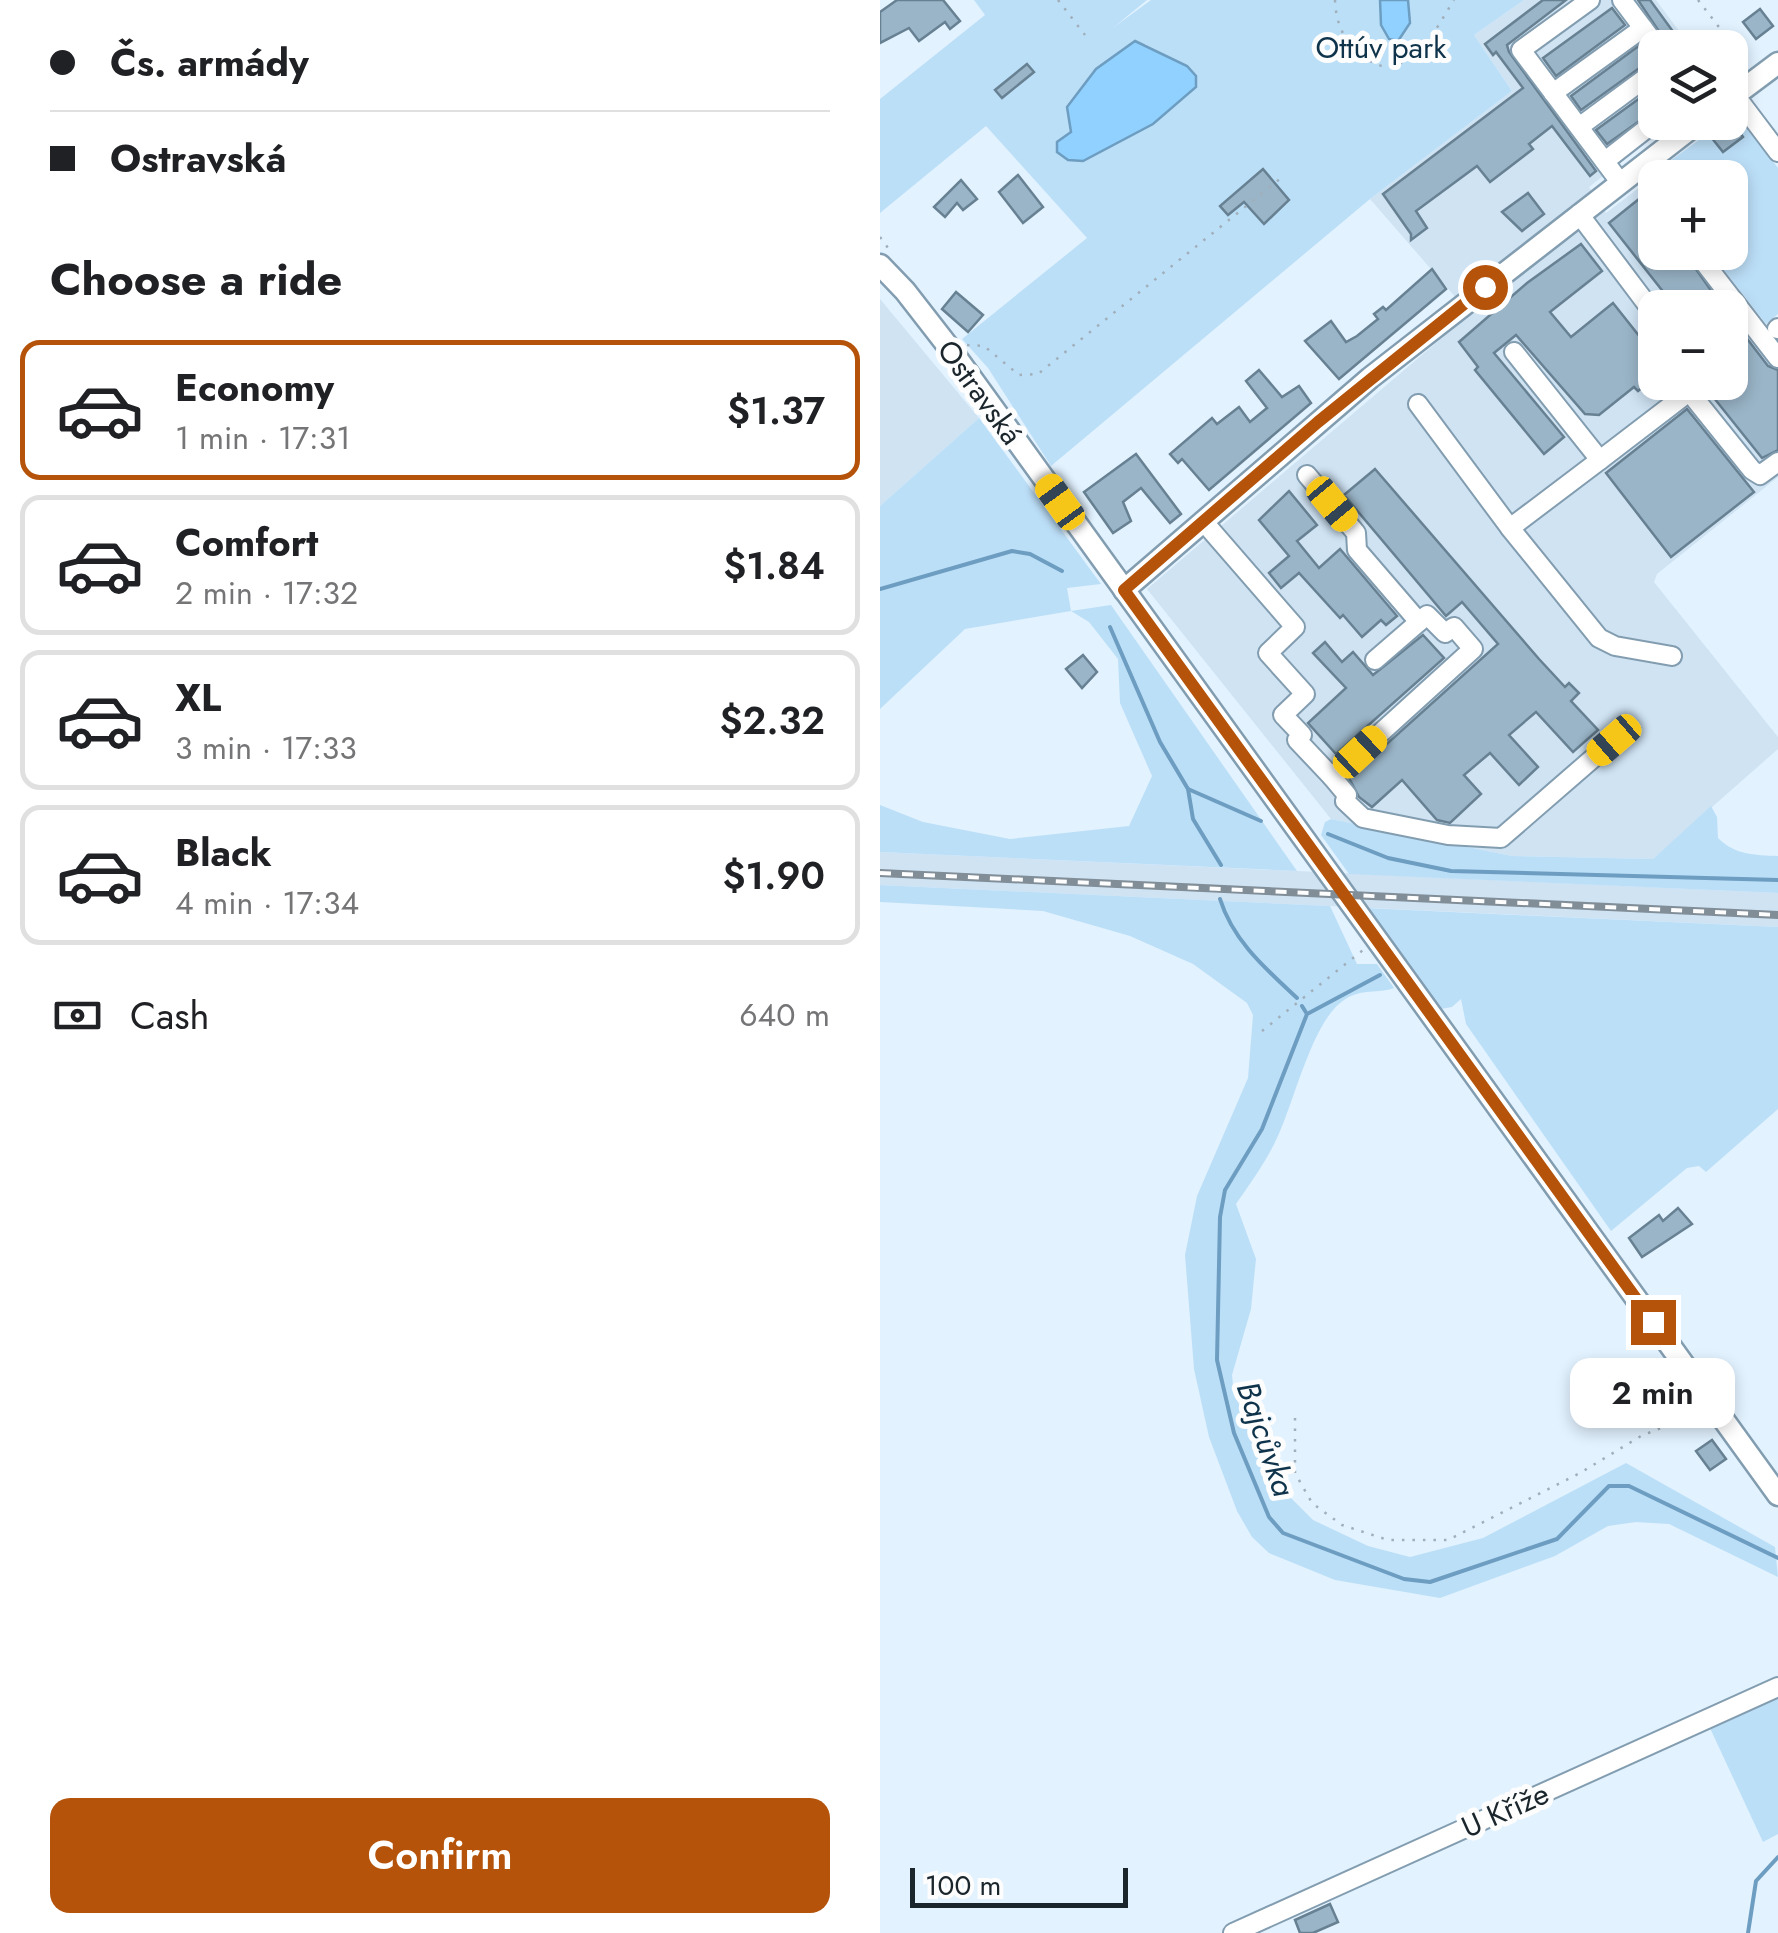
<!DOCTYPE html>
<meta charset="utf-8">
<style>
:root{--surface:#fff;--page:#f6f6f6;--text:#202124;--muted:#757577;--line:#e0e0e0;--accent:#b45309}
body{margin:0;font-family:Jost,sans-serif;background:var(--page);color:var(--text);height:100vh;display:flex;flex-direction:column;font-size:38px;white-space:nowrap}
*{box-sizing:border-box;margin:0}
p{font-size:32px;color:var(--muted)}
.icon{flex:none;width:55px;height:55px;fill:none;stroke:currentColor;stroke-width:2;stroke-linecap:round;stroke-linejoin:round}
.map{position:relative;flex:1;overflow:hidden}
.drawer{display:flex;flex-direction:column;background:var(--surface);width:880px}
.drawer>*{flex:none}
.hud{display:grid;align-content:center;height:220px;padding:0 50px;background:var(--surface)}
.fabs{position:absolute;left:758px;top:30px;display:grid;gap:20px}
.fabs a{display:grid;place-items:center;width:110px;height:110px;border-radius:20px;background:var(--surface);box-shadow:0 5px 15px #0003;font-size:50px}
.scale{position:absolute;left:30px;bottom:25px;width:218px;box-sizing:border-box;padding-left:10px;border:5px solid #1a252c;border-top:0;font-size:28px;line-height:35px;white-space:nowrap;color:#1a252c;-webkit-text-stroke:8px #fdfdfd;paint-order:stroke}
.end{position:absolute;width:45px;height:45px;margin:-22px;border:12px solid #b45309;background:#fff;box-shadow:0 0 0 5px #fff}
.from{border-radius:50%}
.bubble{position:absolute;height:70px;border-radius:20px;background:var(--surface);box-shadow:0 5px 15px #0003;font-size:32px;font-weight:600;line-height:70px;text-align:center}
.car{position:absolute;width:30px;height:60px;margin:-30px -15px;border-radius:12px;box-shadow:0 0 8px 2px #0007;background:linear-gradient(#f5c518 24%,#345 0 40%,#f5c518 0 76%,#345 0 86%,#f5c518 0)}
.hud b{display:flex;align-items:center;gap:35px;height:95px;font-size:38px}
.hud b+b{border-top:2px solid var(--line)}
.hud i{width:25px;height:25px;background:var(--text)}
ul{padding:0;list-style:none}
li{display:flex;align-items:center;gap:30px;height:140px;margin:0 20px 15px;padding:0 30px;border:5px solid var(--line);border-radius:20px}
li div{flex:1}
li b{display:block;font-size:38px}
li em{font-style:normal;font-weight:600}
li.active{border-color:var(--accent)}
li>.icon{width:90px;height:90px;stroke-width:1.5}
h2{padding:0 50px;font-size:45px;line-height:120px}
.pay{display:flex;align-items:center;gap:25px;height:110px;padding:0 50px;font-size:38px}
.pay p{margin-inline-start:auto}
.action{display:flex;gap:20px;margin-top:auto;padding:20px 50px}
.action a{flex:1;height:115px;border-radius:20px;background:var(--accent);color:#fff;font-size:40px;font-weight:600;line-height:115px;text-align:center}
main{display:flex;flex:1;min-height:0}
.map>svg:first-child{display:block}
.built{fill:#cfe3f3;fill-rule:evenodd}
.green{fill:#bcdff8;fill-rule:evenodd}
.water{fill:#90d1ff;stroke:#6d9dc0;stroke-width:2.5}
.lines{fill:none;stroke-linecap:round;stroke-linejoin:round}
.stream{stroke:#6d9dc0;stroke-width:4}
.building{fill:#9ab5c8;stroke:#678193;stroke-width:2.5}
.minor-casing{stroke:#839db0;stroke-width:22}
.major-casing{stroke:#839db0;stroke-width:25}
.path{stroke:#a0afba;stroke-width:2.5;stroke-dasharray:2.5 8;stroke-linecap:butt}
.minor{stroke:#fff;stroke-width:18}
.major{stroke:#fff;stroke-width:20}
.rail-casing{stroke:#818e98;stroke-width:8}
.rail{stroke:#fdfdfd;stroke-width:4;stroke-dasharray:11;stroke-linecap:butt}
.route{stroke:#b45309;stroke-width:12}
.labels{text-anchor:middle;dominant-baseline:central;stroke-width:10;stroke-linejoin:round;paint-order:stroke}
.park-label{font-size:30px;fill:#0e334a;stroke:#fdfdfd}
.street-label{font-size:30px;fill:#1a252c;stroke:#fdfdfd}
.water-label{font-size:32px;font-style:italic;fill:#0e334a;stroke:#fdfdfd}
</style>
<main>
<section class="drawer">
<div class="hud">
<b><i class="from"></i>Čs. armády</b>
<b><i></i>Ostravská</b>
</div>
<h2>Choose a ride</h2>
<ul>
<li class="active"><svg class="icon" aria-label="car" viewBox="0 0 24 24"><path d="M5 17H2v-5l4-1 3-4h7l3 4 3 1v5h-3M9 17h6M6 11h13"/><circle cx="7" cy="17" r="2"/><circle cx="17" cy="17" r="2"/></svg><div><b>Economy</b><p>1 min · 17:31</p></div><em>$1.37</em></li>
<li><svg class="icon" aria-label="car" viewBox="0 0 24 24"><path d="M5 17H2v-5l4-1 3-4h7l3 4 3 1v5h-3M9 17h6M6 11h13"/><circle cx="7" cy="17" r="2"/><circle cx="17" cy="17" r="2"/></svg><div><b>Comfort</b><p>2 min · 17:32</p></div><em>$1.84</em></li>
<li><svg class="icon" aria-label="car" viewBox="0 0 24 24"><path d="M5 17H2v-5l4-1 3-4h7l3 4 3 1v5h-3M9 17h6M6 11h13"/><circle cx="7" cy="17" r="2"/><circle cx="17" cy="17" r="2"/></svg><div><b>XL</b><p>3 min · 17:33</p></div><em>$2.32</em></li>
<li><svg class="icon" aria-label="car" viewBox="0 0 24 24"><path d="M5 17H2v-5l4-1 3-4h7l3 4 3 1v5h-3M9 17h6M6 11h13"/><circle cx="7" cy="17" r="2"/><circle cx="17" cy="17" r="2"/></svg><div><b>Black</b><p>4 min · 17:34</p></div><em>$1.90</em></li>
</ul>
<div class="pay"><svg class="icon" aria-label="cash" viewBox="0 0 24 24"><path d="M3 7h18v10H3z"/><circle cx="12" cy="12" r="2"/></svg>Cash<p>640 m</p></div>
<div class="action"><a>Confirm</a></div>
</section>
<div class="map">
<svg width="898" height="1933" viewBox="0 0 898 1933">
<rect width="100%" height="100%" fill="#e2f2ff"/>
<g class="built">
<path d="M644,0h132l35,47 -36,1v74l16,1 -82,64 17,26 34,-26 15,20v45l35,1 88,115v109l-121,97 -3,8 124,155v12l-125,110 -141,-3 -181,-37 -184,-230 323,-275 -100,-115 142,-108 -38,-56zM775,308h75v74h-75z"/>
<path d="M0,299l99,119 -99,88z"/>
<path d="M0,852l898,41v34l-898,-42z"/>
</g>
<g class="green">
<path d="M94,0h173l-33,27 37,-27h373l-50,35 38,56 -142,108 -319,267 -63,-98 -26,-29 125,-101 -101,-112 -106,87v-114l105,-84zM265,44l42,22 -34,58 -70,37 -25,-19 13,-10 -1,-12z"/>
<path d="M856,112l42,56v146l-12,10 -55,-71 19,-1v-74l-75,2 -4,-5 71,-52 8,-1v-6z"/>
<path d="M99,418l122,166 -34,4 4,23 40,-6 186,266 -417,-19v-47l43,17 87,17 119,-13 23,-50 -32,-73 -2,-44 -29,-37 -18,-11 -106,18 -85,80v-203z"/>
<path d="M831,806l6,11 1,21c17,17 36,17 60,18v37l-429,-19 -28,-39 4,-13 6,-3 181,37 141,3z"/>
<path d="M0,885l450,21 27,58h20l17,24c-15,6 -33,0 -50,12 -32,21 -50,103 -67,138 -11,24 -26,44 -41,66l20,55 -5,50 -19,66 2,20 54,100 25,25 55,26 42,11 73,-19 143,-75 149,84 3,30 -109,-53 -33,-2 -28,4 -53,30 -115,42 -105,-18 -66,-27 -17,-16 -15,-26 -28,-74 -15,-68 -9,-114 12,-59 51,-118 5,-63 -6,-12 -54,-39 -63,-28 -87,-25 -163,-9z"/>
<path d="M486,908l412,19v182l-72,63 -7,-6 -12,2 -76,63 -145,-207 -5,-25 -9,8 -11,2z"/>
<path d="M898,1698v136l-15,8 -54,-116z"/>
</g>
<g class="water">
<path d="M500,0h28l2,23 -12,18 -9,-2 -8,-14z"/>
<path d="M255,41l52,25 9,10v11l-43,37 -70,37 -15,-1 -11,-8v-10l14,-10 -4,-25 29,-38z"/>
</g>
<g class="lines">
<g class="stream">
<path d="M0,589l132,-38 18,3 32,17"/>
<path d="M230,627l50,115 28,47 5,30 28,46"/>
<path d="M308,789l73,32"/>
<path d="M448,834l60,24 63,13 327,9"/>
<path d="M340,899c13,42 46,70 77,99"/>
<path d="M422,1006l5,8 -45,115 -37,61 -5,27 -3,143 17,73 35,84 14,16 121,46 26,3 127,-43 52,-53h20l149,72"/>
<path d="M429,1013l71,-38"/>
<path d="M868,1933l8,-52 22,-24"/>
</g>
</g>
<g class="building">
<path d="M17,0h46l17,21 -10,8 -5,-7 -26,19 -10,-13 -29,15v-31z"/>
<path d="M663,0h23l-59,45 2,7 87,119 -6,5 -38,-50 -23,18 4,5 -43,33 -13,-16 -61,45 11,17 -16,12v-6l-28,-40 140,-106 -27,-36 -3,3 -8,-11z"/>
<path d="M758,0h12l35,48h-15z"/>
<path d="M732,8l13,17 -69,51 -13,-18z"/>
<path d="M880,9l13,17 -17,13 -13,-17z"/>
<path d="M760,45l12,14 -71,51 -10,-14z"/>
<path d="M147,64l7,8 -32,26 -7,-8z"/>
<path d="M775,87v23l-48,34 -11,-14z"/>
<path d="M852,121l11,16 -20,15 -12,-15z"/>
<path d="M383,169l26,31 -25,24 -20,-22 -16,13 -8,-9z"/>
<path d="M138,175l25,32 -20,16 -24,-31z"/>
<path d="M81,180l16,19 -14,11 -6,-7 -12,14 -11,-10z"/>
<path d="M648,193l16,21 -22,17 -20,-19z"/>
<path d="M759,199l16,15v38h29l33,47 -12,9h-29l-67,-85z"/>
<path d="M701,244l21,27 -52,41 21,25 42,-34 42,53v21l-17,14 -4,-4 -35,28 -14,-1 -69,-79 -22,18 70,84 -20,17 -69,-84 3,-3 -19,-25 68,-59z"/>
<path d="M552,269l14,20 -107,90 -34,-38 26,-20 15,21 11,-6 21,-17 -4,-5 9,-7 3,3z"/>
<path d="M76,292l27,23 -15,17 -26,-23z"/>
<path d="M865,336l23,30 10,4v80l-16,8 -60,-75 28,-1v-34z"/>
<path d="M379,370l23,27 17,-11 12,17 -102,87 -27,-31 -4,4 -8,-9 42,-36 5,6 22,-17 11,15 17,-14 -21,-27z"/>
<path d="M807,409l67,83 -83,65 -65,-84z"/>
<path d="M256,454l45,60 -11,9 -29,-35 -18,14 8,19 -18,12 -29,-41z"/>
<path d="M495,469l164,190 26,28 4,-4 10,10 -8,8 27,29 -25,22 -37,-40 -27,23 29,32 -19,18 -29,-32 -26,22 17,19 -31,29 -13,-3 -35,-40 -30,27 -13,-10 -10,-19 149,-134 -36,-42 -16,14 -102,-121z"/>
<path d="M409,491l28,34 -20,16 22,27 21,-19 57,67 -11,9 -5,-5 -19,17 -19,-22 -3,3 -41,-45 -18,15 -12,-15 20,-17 -30,-36z"/>
<path d="M543,635l21,23 -108,96 -28,-31 38,-35 -33,-35 12,-11 17,20 11,-10 20,23z"/>
<path d="M203,655l14,17 -15,16 -16,-19z"/>
<path d="M798,1208l14,16 -50,33 -13,-19 30,-23 4,6z"/>
<path d="M832,1440l14,19 -16,11 -14,-19z"/>
<path d="M450,1904l8,18 -25,11h-13l-5,-13z"/>
</g>
<g class="lines">
<defs>
<g id="minor">
<path d="M710,0l-69,50 99,132"/>
<path d="M742,0l36,48"/>
<path d="M673,93l90,-65"/>
<path d="M855,95l43,57"/>
<path d="M699,127l76,-56"/>
<path d="M725,161l50,-39"/>
<path d="M771,195l4,5"/>
<path d="M699,214l76,101"/>
<path d="M816,252l82,106"/>
<path d="M897,329l1,-1"/>
<path d="M634,352l86,108 81,-62 6,-9"/>
<path d="M810,383l-3,6 65,81 8,5 18,-13"/>
<path d="M538,404l92,124 90,-68"/>
<path d="M427,475l49,58 1,17 62,72"/>
<path d="M323,521l92,106 -27,26 37,41 -22,21 19,20 -5,5 35,37 141,-128 -19,-22 -9,6 -18,-18 -52,45"/>
<path d="M630,528l89,110 16,8 57,10"/>
<path d="M452,777l15,18 -2,6 18,17 85,17 53,3 113,-98"/>
<path d="M353,1933l545,-246"/>
</g>
<g id="major">
<path d="M850,99l48,-36"/>
<path d="M0,265l25,26 49,63 824,1141"/>
<path d="M244,590l246,-212 329,-256"/>
</g>
</defs>
<use href="#minor" class="minor-casing"/>
<use href="#major" class="major-casing"/>
<g class="path">
<path d="M178,0l27,35"/>
<path d="M455,0c1,32 18,58 50,67 36,-4 51,-39 69,-67"/>
<path d="M818,0l48,62"/>
<path d="M0,237l11,15"/>
<path d="M87,345l17,1 35,29 19,-1 243,-196"/>
<path d="M382,1031l101,-81"/>
<path d="M415,1418v55l17,30 30,22 46,15h60l132,-67 61,-37 57,-23"/>
</g>
<use href="#minor" class="minor"/>
<use href="#major" class="major"/>
<defs>
<path id="rail" d="M0,873l898,42"/>
</defs>
<use href="#rail" class="rail-casing"/>
<use href="#rail" class="rail"/>
</g>
<g class="lines">
<path class="route" d="M605,287l-167,135 -194,168 529,732"/>
</g>
<g class="labels">
<g class="park-label">
<text x="501" y="47">Ottúv park</text>
</g>
<g class="street-label">
<text transform="translate(100 392) rotate(54)">Ostravská</text>
<text transform="translate(625 1810) rotate(-24)">U Kříže</text>
</g>
<g class="water-label">
<text transform="translate(386 1439) rotate(71)">Bajcůvka</text>
</g>
</g>
</svg>
<div class="fabs">
<a><svg class="icon" aria-label="layers" viewBox="0 0 24 24"><path d="M12 4l9 5-9 5-9-5zM3 14l9 5 9-5"/></svg></a>
<a>+</a>
<a>−</a>
</div>
<div class="scale">100 m</div>
<i class="end from" style="left:605px;top:287px"></i>
<i class="end" style="left:773px;top:1322px"></i>
<div class="bubble" style="left:690px;top:1358px;width:165px">2 min</div>
<i class="car" style="left:180px;top:502px;rotate:324deg"></i>
<i class="car" style="left:452px;top:504px;rotate:140deg"></i>
<i class="car" style="left:734px;top:740px;rotate:229deg"></i>
<i class="car" style="left:480px;top:752px;rotate:47deg"></i>
</div>
</main>
